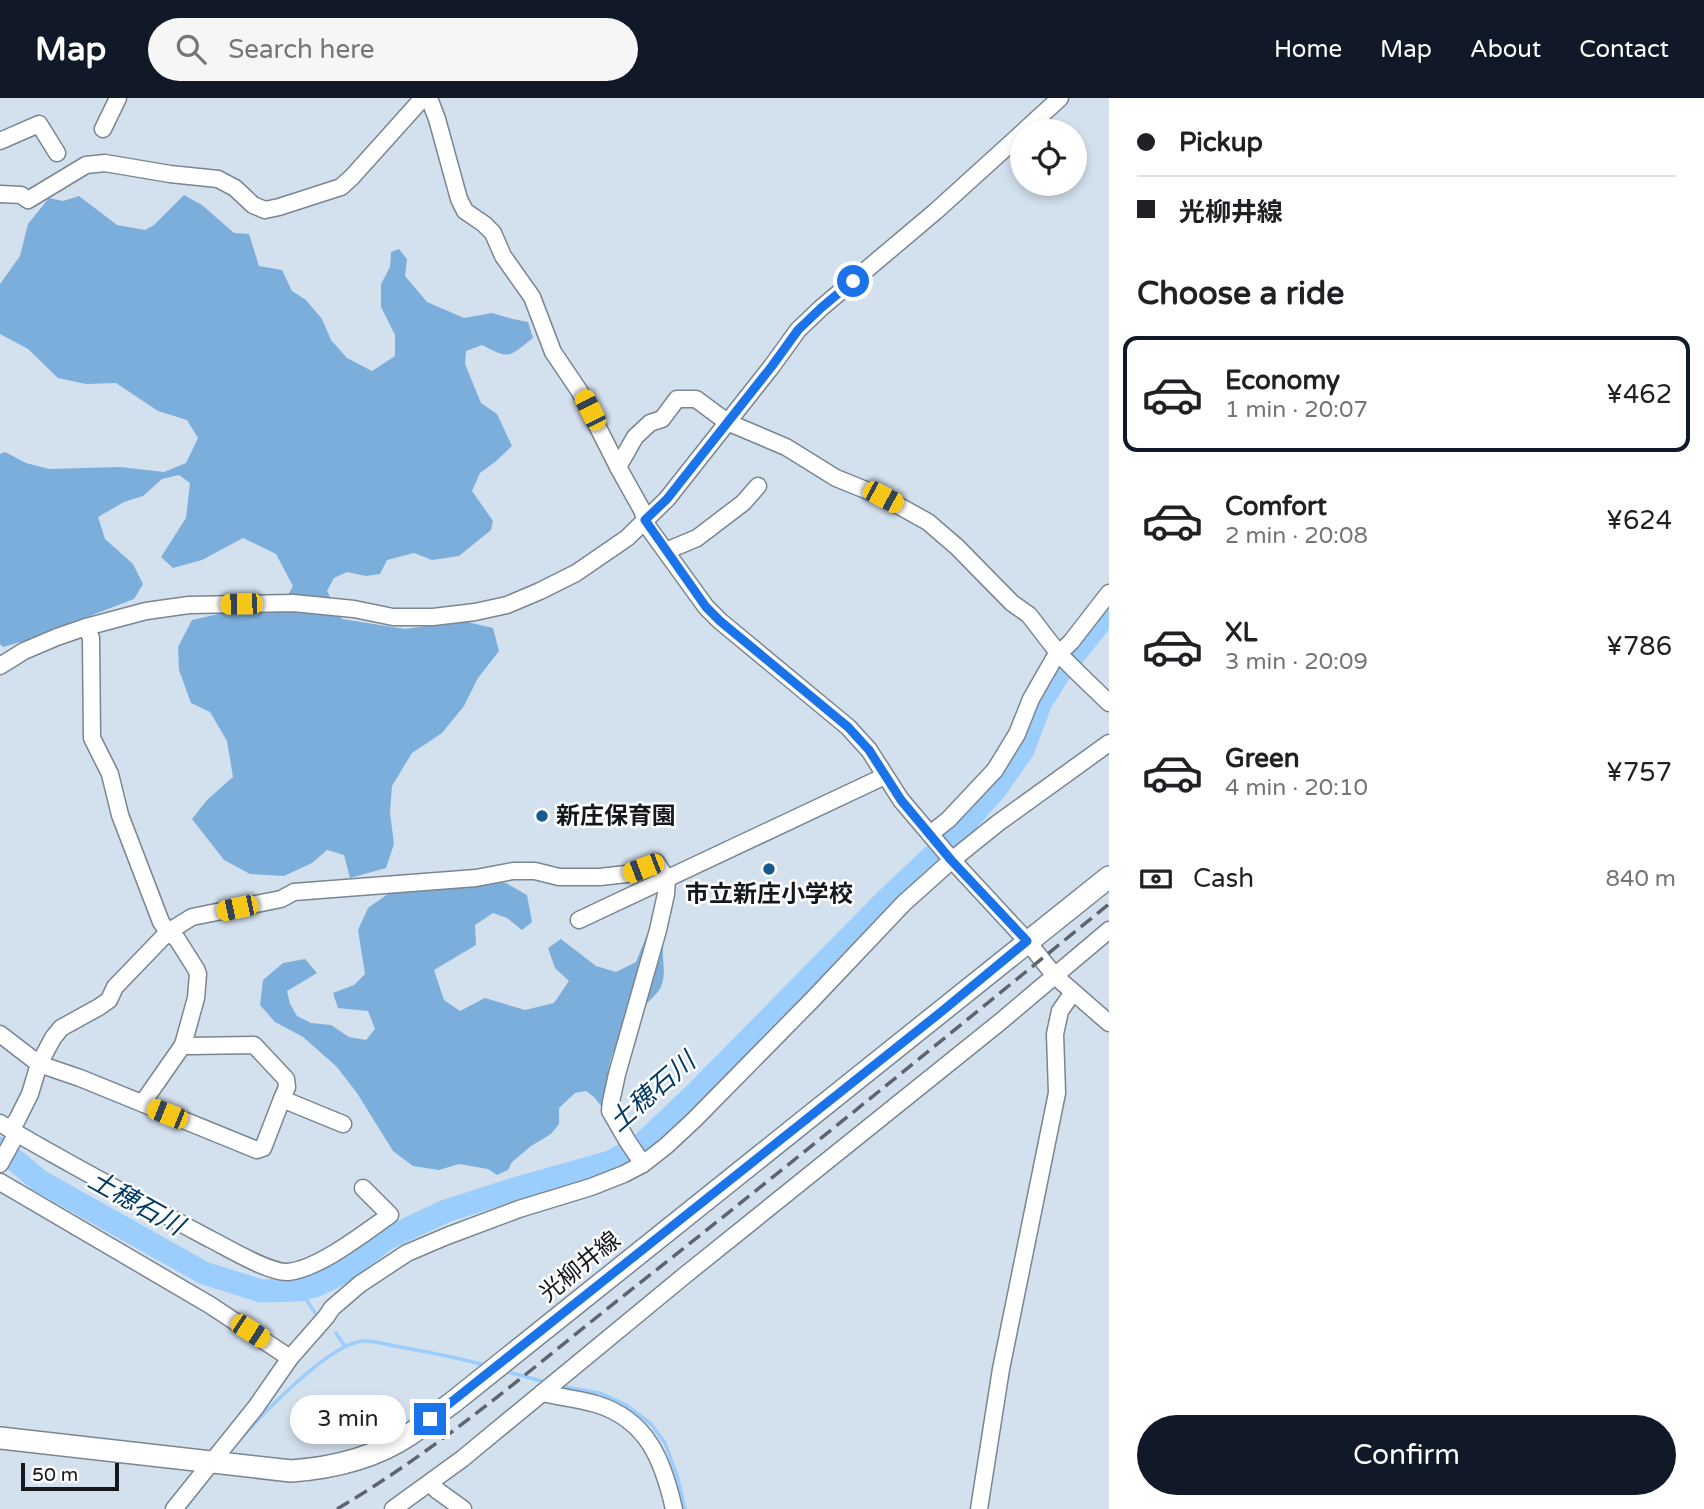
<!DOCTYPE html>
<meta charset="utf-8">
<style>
:root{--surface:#fff;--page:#f6f6f6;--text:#202124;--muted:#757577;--line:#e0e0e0;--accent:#111827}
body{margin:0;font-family:"Varela Round","Noto Sans JP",sans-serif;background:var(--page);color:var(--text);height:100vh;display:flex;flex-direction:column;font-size:26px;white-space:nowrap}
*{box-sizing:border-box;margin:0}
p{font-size:23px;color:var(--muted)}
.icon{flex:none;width:38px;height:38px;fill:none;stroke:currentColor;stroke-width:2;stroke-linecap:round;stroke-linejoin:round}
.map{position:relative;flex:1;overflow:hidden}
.drawer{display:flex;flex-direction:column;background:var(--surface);width:595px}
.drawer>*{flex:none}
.banner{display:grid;align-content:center;height:154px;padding:0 28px;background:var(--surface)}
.fabs{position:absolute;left:1010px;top:21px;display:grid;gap:14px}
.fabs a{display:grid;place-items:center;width:77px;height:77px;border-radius:50%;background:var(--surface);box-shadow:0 4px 10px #0003;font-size:35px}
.scale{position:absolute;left:21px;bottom:18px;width:98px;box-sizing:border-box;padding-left:7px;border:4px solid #14181d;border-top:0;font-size:19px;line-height:24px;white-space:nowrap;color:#14181d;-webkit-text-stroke:5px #fff;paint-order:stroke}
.end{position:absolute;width:32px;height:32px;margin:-16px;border:9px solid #1a73e8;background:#fff;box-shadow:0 0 0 4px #fff}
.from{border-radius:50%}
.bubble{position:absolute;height:49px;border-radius:24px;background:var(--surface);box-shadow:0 4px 10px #0003;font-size:23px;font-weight:600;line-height:49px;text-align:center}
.car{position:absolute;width:21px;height:42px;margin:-21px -10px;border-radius:9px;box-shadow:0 0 5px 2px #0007;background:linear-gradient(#f5c518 24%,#345 0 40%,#f5c518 0 76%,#345 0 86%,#f5c518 0)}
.banner b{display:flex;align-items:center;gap:24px;height:66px;font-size:26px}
.banner b+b{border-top:2px solid var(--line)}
.banner i{width:18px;height:18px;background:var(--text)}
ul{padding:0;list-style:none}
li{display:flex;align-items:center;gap:21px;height:116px;margin:0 14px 10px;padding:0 14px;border:4px solid transparent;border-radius:14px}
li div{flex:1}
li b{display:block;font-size:26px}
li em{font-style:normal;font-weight:600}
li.current{border-color:var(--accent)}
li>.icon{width:63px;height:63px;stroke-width:1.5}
h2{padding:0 28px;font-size:32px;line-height:84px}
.pay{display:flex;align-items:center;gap:18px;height:77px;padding:0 28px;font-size:26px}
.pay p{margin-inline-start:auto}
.action{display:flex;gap:14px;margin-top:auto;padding:14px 28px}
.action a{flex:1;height:80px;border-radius:42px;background:var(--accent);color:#fff;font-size:28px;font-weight:600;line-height:80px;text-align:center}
header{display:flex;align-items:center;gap:42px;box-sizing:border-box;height:98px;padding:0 35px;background:var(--accent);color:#fff}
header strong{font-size:33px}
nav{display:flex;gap:38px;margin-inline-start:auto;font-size:24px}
.search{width:490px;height:63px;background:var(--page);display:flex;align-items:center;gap:18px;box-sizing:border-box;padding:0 24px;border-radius:38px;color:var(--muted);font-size:26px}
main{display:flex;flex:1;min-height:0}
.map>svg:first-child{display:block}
.forest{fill:#7caedc}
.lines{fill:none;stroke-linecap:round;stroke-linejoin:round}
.stream{stroke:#9bcdfd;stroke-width:3.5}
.river{stroke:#9bcdfd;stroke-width:23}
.minor-casing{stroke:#798692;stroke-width:19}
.major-casing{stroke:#798692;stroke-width:24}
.minor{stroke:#fff;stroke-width:16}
.major{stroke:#fff;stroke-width:21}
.rail{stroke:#5d646d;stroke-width:3.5;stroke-dasharray:14 7;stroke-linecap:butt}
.route{stroke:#1a73e8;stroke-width:9}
.poi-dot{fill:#165a8f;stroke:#fff;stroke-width:2.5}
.labels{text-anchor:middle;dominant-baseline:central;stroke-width:5;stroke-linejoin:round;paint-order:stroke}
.poi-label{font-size:24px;font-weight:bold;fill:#14181d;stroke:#fff;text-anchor:start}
.street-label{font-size:24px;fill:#14181d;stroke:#fff}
.water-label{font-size:26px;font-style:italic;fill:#003b66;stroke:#fff}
</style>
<header>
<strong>Map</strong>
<div class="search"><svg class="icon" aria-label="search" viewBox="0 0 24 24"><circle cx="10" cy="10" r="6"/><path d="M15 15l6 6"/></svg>Search here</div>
<nav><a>Home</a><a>Map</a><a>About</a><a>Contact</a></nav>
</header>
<main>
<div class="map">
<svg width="1109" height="1411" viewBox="0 0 1109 1411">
<rect width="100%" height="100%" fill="#d3e0ee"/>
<g class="forest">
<path d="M184,97l18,10 32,28 15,1 10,32 23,4 10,21 14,9 16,19 9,21 16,18 25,13 23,-15v-21l-14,-28v-23l9,-17 1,-15 8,-3 8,10 -2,17 22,26 37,16 28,-5 21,6 15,3 5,16c-25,19 -22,22 -51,7l-16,6 -1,13 16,39 16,11 15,32 -16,15 -16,12 -8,18 21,30 -2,9 -32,26 -27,4 -18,-7 -27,7 -7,14 -14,2 -19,-4 -13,6 -7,13 15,28 63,10 58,-8 30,7 6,23 -21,27 -14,28 -22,27 -30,20 -20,33 -2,27 4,31 -8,24 -36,10 -6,-23 -17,-5 -15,13 -28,13 -34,-2 -26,-14 -32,-41 15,-19 26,-23 -6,-36 -17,-29 -19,-9 -12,-33 -1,-23 14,-27 35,-8 54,-4 12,-22 -17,-32 -33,-16 -41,22 -29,8 -12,-11 25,-39 4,-35 -11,-8 -17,4 -19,17 -19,6 -26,15 7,22 28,25 10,20 -9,15 -110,42 -21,6 -3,-3v-190l5,-2 21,11 23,6 71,-2 44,5 22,-9 12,-25 -11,-18 -29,-9 -42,-28 -30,1 -28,-6 -30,-29 -28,-15v-50l20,-28 8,-32 21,-26 14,3 16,-5 38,29 28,5 9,-5z"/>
<path d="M506,785l21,12 5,27 -10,8 -15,-12 -14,-5 -18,12 1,20 -42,25 10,30 16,11 25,-13 40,12 29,-7 15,-22 -14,-13 -7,-20 13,-9 35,27 20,6 20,-10 14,-35 13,-7c2,10 0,16 0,26 -1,13 3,26 -1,38 -2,8 -11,15 -17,21 -27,32 -42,53 -36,97l-8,4 -7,-9 -8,-6 -11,2 -16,15v16l-8,10 -20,12 -19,16 -4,8 -11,5 -9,-6 -29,-5 -20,6 -26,-4 -20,-15 -36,-58 -21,-27 -33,-29 -28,-15 -15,-17 3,-25 20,-17 22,-4 12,14 -30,18 3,13 7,12 14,7 20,2 18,12 17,3 9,-11 -7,-18 -30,-3 -5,-15 21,-8 11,-11 -7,-44 10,-22 21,-15 10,-5 45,-4z"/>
</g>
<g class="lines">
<g class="stream">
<path d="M300,1192l15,23"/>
<path d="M336,1235l9,13"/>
<path d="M505,1273l40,11"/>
<path d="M559,1288l41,7 26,12 25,19 14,19 12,33 8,33"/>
<path d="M238,1343c24,-26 90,-97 125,-100 11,-1 25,4 37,6 28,5 56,10 84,18"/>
<path d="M185,1411l22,-29"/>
</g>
<path class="river" d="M0,1050l40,33 164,92 57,18 39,-1 15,-4 27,-13 44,-34 60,-28 68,-22 96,-27 31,-17 56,-53 191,-194 68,-64 38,-43 29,-41 18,-48 17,-27 51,-64"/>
<defs>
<g id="minor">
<path d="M429,0l8,21 22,80 6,12 19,13 9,9 10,23 29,41 21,55 27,40 38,75 24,43 6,17 58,80 14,14 128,106 21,23 32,50 51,60 75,81 28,35 54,47"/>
<path d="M103,31l15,-31"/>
<path d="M1024,33l36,-33"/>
<path d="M0,43l39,-17 18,29"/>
<path d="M0,96l21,1 7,5 58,-35 19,-2 65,11 48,5 17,9 18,17 12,5 14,-3 62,-20 11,-10 71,-79"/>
<path d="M618,369l17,-30 15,-14 12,-4 15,-20h19l31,23 59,25 50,31 47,19 45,25 29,25 55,56 17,12 30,39 19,19 31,30"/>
<path d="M666,453l31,-13 46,-35 15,-17"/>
<path d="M86,529l5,11 1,100 18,36 10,41 41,107 7,10 9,7 19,30 2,5 -2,24 -13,47 -37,53 -2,6"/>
<path d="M0,568l24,-15 33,-14 29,-10 60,-16 43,-6 104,-2 61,6 39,8h40l42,-5 32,-7 33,-14 36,-18 51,-35 40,-39 105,-133 26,-36 23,-22 115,-97 86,-78"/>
<path d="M930,736l18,-14 47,-50 22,-36 14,-35 24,-42 16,-15 38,-49"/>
<path d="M579,822l306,-144"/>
<path d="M0,936l39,30 41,14 177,72 6,-2 19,-49"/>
<path d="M183,947l7,1 64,-1 32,34 1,8 -5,12 61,25"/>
<path d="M0,1025c22,14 46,27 69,40 47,26 94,51 141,76 18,9 59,34 78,33 31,-3 76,-39 102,-57l-27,-27"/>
<path d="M10,1031l7,-9 13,-26 9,-30 14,-26 8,-10 38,-21 10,-7 6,-13 53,-55 24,-15 89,-18 13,-7 182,-14 37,-7h22l24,6h41l26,-3 30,-12 11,17 -1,15 -8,36 -41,144 -6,28 -1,9 18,31 15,22"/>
<path d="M0,1066l17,-31"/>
<path d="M0,1084l210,123 80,53"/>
<path d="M542,1295c18,4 37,6 54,11 52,16 67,57 78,105"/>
<path d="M430,1385l8,8 25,18"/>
<path d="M174,1411l82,-102 34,-49 36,-41 6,-9 28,-24 47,-31 40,-17 72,-27 72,-22 33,-13 19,-10 23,-18 28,-26 119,-121 91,-96 48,-43 46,-37 111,-80"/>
<path d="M393,1411l69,-50 222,-183 316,-254 109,-92"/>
<path d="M979,1411l22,-140 56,-276 -2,-59 5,-23 9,-13 6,-4"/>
</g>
<path id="major" d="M0,1340l291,33c42,-3 82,-12 118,-36 15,-10 29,-22 43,-32l657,-526"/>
</defs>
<use href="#minor" class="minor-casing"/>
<use href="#major" class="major-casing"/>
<use href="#minor" class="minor"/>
<use href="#major" class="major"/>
<path class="rail" d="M337,1411c102,-60 193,-139 285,-212 164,-129 325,-261 487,-393"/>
</g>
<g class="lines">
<path class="route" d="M430,1321l511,-407 86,-71 -76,-81 -50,-60 -32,-50 -21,-23 -128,-106 -14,-14 -61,-87 22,-21 105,-133 26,-36 23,-22 32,-27"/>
</g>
<g class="poi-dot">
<circle cx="542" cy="718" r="7"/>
<circle cx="769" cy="771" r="7"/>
</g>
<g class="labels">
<g class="poi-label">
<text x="556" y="718">新庄保育園</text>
<text x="769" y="796" text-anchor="middle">市立新庄小学校</text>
</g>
<g class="street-label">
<text transform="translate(580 1169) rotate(-39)">光柳井線</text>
</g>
<g class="water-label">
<text transform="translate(652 994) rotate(-41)">土穂石川</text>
<text transform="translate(136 1105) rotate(29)">土穂石川</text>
</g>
</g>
</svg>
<div class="fabs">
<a><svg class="icon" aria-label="locate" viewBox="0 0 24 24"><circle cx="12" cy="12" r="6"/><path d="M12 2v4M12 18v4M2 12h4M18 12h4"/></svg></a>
</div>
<div class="scale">50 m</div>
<i class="end from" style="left:853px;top:183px"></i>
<i class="end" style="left:430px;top:1321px"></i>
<div class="bubble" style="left:290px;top:1297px;width:116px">3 min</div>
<i class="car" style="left:590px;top:312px;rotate:333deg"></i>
<i class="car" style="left:883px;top:399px;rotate:118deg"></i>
<i class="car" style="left:241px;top:506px;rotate:269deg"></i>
<i class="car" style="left:643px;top:770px;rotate:249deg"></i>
<i class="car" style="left:237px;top:810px;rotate:258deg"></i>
<i class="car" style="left:167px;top:1016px;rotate:292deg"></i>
<i class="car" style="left:250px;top:1233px;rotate:123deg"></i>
</div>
<section class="drawer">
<div class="banner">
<b><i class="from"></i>Pickup</b>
<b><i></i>光柳井線</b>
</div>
<h2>Choose a ride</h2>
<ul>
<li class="current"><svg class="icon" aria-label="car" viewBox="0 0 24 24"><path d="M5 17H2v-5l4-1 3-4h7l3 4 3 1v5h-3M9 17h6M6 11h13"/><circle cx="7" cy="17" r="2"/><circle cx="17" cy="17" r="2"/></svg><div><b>Economy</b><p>1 min · 20:07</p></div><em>¥462</em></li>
<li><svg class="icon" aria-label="car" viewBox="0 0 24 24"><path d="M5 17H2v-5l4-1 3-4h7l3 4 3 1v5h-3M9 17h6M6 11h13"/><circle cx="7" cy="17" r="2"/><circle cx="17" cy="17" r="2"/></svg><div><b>Comfort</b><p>2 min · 20:08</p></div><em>¥624</em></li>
<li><svg class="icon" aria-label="car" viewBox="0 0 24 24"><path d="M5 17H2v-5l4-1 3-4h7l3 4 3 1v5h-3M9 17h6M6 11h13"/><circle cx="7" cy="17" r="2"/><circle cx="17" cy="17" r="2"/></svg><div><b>XL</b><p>3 min · 20:09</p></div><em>¥786</em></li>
<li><svg class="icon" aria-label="car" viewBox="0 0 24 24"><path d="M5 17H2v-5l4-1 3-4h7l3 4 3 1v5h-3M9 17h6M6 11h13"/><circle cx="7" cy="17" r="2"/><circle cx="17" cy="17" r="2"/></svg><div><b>Green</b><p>4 min · 20:10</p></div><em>¥757</em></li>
</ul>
<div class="pay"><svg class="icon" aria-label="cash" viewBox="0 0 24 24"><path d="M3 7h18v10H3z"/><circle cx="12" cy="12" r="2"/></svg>Cash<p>840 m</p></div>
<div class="action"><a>Confirm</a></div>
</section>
</main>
